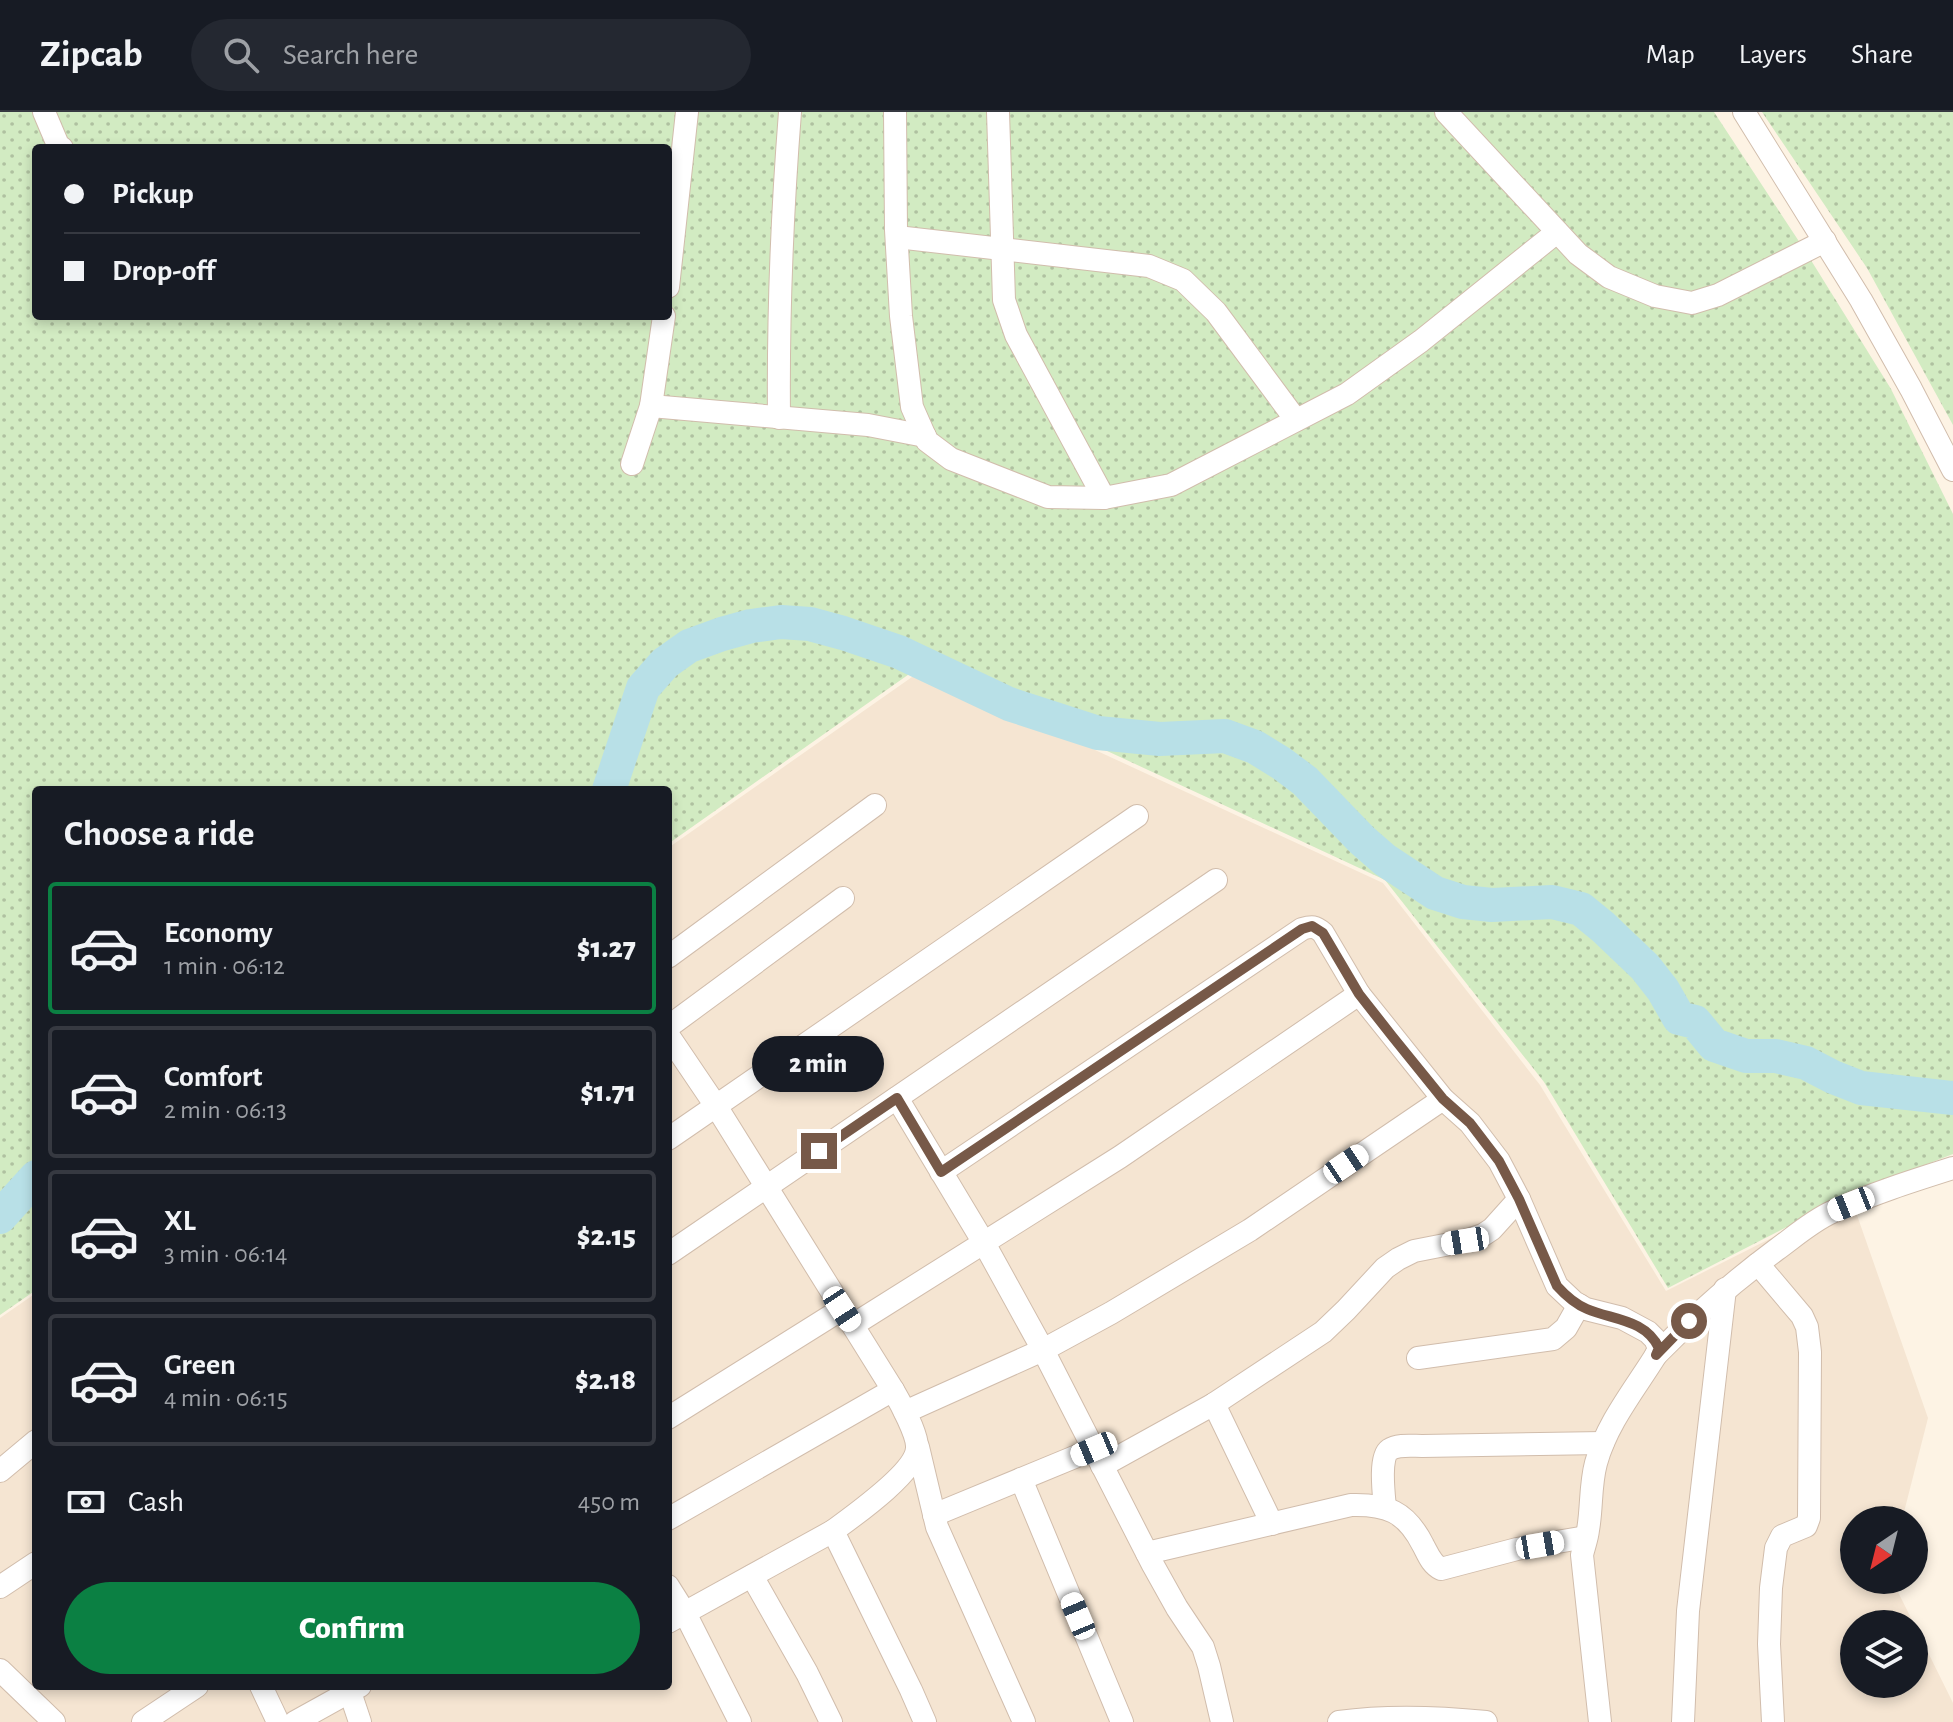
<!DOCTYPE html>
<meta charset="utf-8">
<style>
:root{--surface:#171b24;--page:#242831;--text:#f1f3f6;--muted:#9ea1a6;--line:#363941;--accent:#0b8043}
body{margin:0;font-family:"Alegreya Sans",sans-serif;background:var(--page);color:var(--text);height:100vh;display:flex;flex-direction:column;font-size:30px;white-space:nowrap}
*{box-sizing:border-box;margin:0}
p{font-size:26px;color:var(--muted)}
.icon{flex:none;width:44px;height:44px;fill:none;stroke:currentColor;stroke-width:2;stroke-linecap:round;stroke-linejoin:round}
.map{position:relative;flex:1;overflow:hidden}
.details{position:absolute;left:32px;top:674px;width:640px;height:904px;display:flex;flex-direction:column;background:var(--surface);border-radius:8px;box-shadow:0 4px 12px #0003}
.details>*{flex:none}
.banner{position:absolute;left:32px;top:32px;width:640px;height:176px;border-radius:8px;box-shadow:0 4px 12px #0003;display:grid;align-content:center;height:176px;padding:0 32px;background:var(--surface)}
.needle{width:52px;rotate:215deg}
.buttons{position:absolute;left:1840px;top:1394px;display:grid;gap:16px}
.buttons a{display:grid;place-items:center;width:88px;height:88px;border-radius:50%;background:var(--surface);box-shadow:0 4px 12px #0003;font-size:40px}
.end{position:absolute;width:36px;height:36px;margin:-18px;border:10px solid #775948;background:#fff;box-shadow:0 0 0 4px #fff}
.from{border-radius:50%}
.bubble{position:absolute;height:56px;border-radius:28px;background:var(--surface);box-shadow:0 4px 12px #0003;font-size:26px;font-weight:800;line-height:56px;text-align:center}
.car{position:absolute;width:24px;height:48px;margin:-24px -12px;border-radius:10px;box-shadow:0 0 6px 2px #0007;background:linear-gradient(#fff 24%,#345 0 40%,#fff 0 76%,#345 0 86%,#fff 0)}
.banner b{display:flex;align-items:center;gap:28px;height:76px;font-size:30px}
.banner b+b{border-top:2px solid var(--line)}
.banner i{width:20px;height:20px;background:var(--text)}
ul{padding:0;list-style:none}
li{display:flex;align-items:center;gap:24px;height:132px;margin:0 16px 12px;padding:0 16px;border:4px solid var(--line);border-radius:8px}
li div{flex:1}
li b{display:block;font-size:30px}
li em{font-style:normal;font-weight:800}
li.active{border-color:var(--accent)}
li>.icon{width:72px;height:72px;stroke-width:1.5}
h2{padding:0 32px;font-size:36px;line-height:96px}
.pay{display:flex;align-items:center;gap:20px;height:88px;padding:0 32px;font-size:30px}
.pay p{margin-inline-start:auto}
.action{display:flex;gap:16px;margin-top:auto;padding:16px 32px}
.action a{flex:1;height:92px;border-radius:48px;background:var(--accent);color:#fff;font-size:32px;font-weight:800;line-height:92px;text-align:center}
header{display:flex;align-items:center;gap:48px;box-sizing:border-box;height:112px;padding:0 40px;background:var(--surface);border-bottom:2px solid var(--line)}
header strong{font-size:38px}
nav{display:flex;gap:44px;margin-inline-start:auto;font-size:28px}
.search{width:560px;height:72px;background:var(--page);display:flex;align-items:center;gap:20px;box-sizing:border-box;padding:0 28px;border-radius:44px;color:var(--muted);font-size:30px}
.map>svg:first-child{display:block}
.residential{fill:#f5e5d2}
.grass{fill:url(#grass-dots);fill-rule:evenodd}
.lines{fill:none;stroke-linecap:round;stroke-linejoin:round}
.river{stroke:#b8e0e7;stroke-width:34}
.minor-casing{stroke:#d1bdac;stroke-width:24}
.minor{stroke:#fff;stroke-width:22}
.route{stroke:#775948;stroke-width:10}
</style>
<header>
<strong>Zipcab</strong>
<div class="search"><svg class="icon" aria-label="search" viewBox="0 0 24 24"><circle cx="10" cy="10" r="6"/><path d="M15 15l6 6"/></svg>Search here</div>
<nav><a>Map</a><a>Layers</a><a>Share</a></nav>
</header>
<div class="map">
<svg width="1953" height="1610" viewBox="0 0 1953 1610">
<defs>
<pattern id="grass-dots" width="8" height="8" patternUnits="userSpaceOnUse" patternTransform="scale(2)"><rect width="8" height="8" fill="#d2ebc2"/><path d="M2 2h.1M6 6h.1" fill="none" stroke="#afc1a0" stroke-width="1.8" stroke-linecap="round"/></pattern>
</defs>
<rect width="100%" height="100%" fill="#fdf3e4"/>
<path class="residential" d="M922,558l461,213 157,202 126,206 185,-93 77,220 -26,102h-48v60h38l22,44h-60v60h60v-60l39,79v19h-1953v-404l36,-25v393h632v-838z"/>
<g class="grass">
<path d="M0,0h1714l90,137 87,140 62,125v640l-100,39 -185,95 -124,-206 -159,-202 -463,-215 -254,179v-54h-632v500l-36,25zM36,36h632v168h-632z"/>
<path d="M1762,0h191v313l-86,-157z"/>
</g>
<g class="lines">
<g class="river">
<path d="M609,678l34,-102 22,-25 24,-17 33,-12 29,-8 30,-4 29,2 33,9 56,19 110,52 89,29 62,6 65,-3 30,11 26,16 24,18 57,59 23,20 50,33 28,9 29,3 60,-3 29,7 22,18 42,40 18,23 16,28 16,4 19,23 32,11h30l30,7 27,14 28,11 92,10"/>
<path d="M0,1105l36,-40"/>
</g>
<defs>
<g id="minor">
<path d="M44,0l14,33 4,3"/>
<path d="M895,0l1,118 5,86 11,91 15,34 24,18 97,38 56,1 67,-13 176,-91 74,-53 136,-109"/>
<path d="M998,0l6,188 12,35 88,163"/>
<path d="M1446,0l132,142 31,23 46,19 37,7 26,-8 107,-54"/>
<path d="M1744,0l117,188 50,89 42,81"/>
<path d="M897,125l252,29 34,14 33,32 80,108"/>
<path d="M668,175l19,-175"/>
<path d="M651,294l217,19 57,11"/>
<path d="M779,306c-1,-102 3,-204 11,-306"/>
<path d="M632,352l19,-58 13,-90"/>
<path d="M668,845l207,-152"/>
<path d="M668,915l175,-129"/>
<path d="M668,923l48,71 177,284c7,12 25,45 24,58 -1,24 -65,69 -84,83l-165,91"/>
<path d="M897,986l87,145 59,107 110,215 24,43 26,39 6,19 13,56"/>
<path d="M668,1027l469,-323"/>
<path d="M941,1060l361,-243c10,-3 13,-3 21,4l36,61 84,105 27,24 29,38 20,38 38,87 17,16 12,7 36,9 26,14 7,7 4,9 -3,7c-21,34 -49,68 -60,108 -6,22 -4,45 -8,67 -1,9 -4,16 -6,25l18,167"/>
<path d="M668,1142l548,-374"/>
<path d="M1758,1152l44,52 5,11 3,25 -1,166 -3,8 -24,10 -6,12 -5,40 -2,56 4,78"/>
<path d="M853,1213l267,-168 239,-163"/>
<path d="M1656,1243c38,-39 77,-73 120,-105 18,-13 36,-29 56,-38 39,-18 80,-31 121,-44"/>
<path d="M1418,1246l135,-19 13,-11 13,-23"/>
<path d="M1214,1292l58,120"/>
<path d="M905,1300l138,-62 68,-37 139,-83 193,-131"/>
<path d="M668,1306l174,-109"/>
<path d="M918,1335l19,80 87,195"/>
<path d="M1102,1354l112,-62 109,-72 23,-22 39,-42 13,-9 16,-8 51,-10 18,-6 9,-6 27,-30"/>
<path d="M0,1359l36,-30"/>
<path d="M1021,1367l101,243"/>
<path d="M1385,1396c-1,-12 -6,-51 4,-58 9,-6 23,-4 33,-4l181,-3"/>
<path d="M934,1403l160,-66"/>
<path d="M668,1407l225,-129"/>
<path d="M833,1419l78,159 14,32"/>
<path d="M1147,1441l204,-48c35,-1 55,6 72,40 5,9 8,19 18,24l76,-20 69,-12"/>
<path d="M752,1464l55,97 24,49"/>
<path d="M668,1474l17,27 55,109"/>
<path d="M0,1475l36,-24"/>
<path d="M0,1558l54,52"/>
<path d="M261,1574l17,36"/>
<path d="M350,1580l10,30"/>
<path d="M143,1610l54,-36"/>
<path d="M295,1610l65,-36"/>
<path d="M1339,1610c49,-7 98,-5 147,0"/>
<path d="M1683,1610l5,-111 37,-322"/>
</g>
</defs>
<use href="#minor" class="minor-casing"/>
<use href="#minor" class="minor"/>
</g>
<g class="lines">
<path class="route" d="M819,1039l78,-53 44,74 361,-243 10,-3 11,7 36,61 33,42 51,63 27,24 29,38 20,38 38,87c9,10 18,18 30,23 26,11 58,10 72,39l-3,7 33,-34"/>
</g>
</svg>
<div class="buttons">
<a><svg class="needle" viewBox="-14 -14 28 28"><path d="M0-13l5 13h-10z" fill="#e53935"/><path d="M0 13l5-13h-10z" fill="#9ea1a6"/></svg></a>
<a><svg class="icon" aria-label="layers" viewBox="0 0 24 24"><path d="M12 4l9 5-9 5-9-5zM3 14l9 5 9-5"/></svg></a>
</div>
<i class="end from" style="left:1689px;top:1209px"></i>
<i class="end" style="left:819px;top:1039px"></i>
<div class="bubble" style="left:752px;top:924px;width:132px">2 min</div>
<i class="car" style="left:1346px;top:1052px;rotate:56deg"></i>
<i class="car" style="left:1851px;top:1092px;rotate:248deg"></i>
<i class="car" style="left:1465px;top:1129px;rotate:261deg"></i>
<i class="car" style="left:842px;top:1197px;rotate:147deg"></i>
<i class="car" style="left:1094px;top:1337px;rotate:247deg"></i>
<i class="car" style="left:1540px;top:1433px;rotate:80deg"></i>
<i class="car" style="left:1078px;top:1504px;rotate:337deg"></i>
<div class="banner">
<b><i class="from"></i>Pickup</b>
<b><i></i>Drop-off</b>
</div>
<section class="details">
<h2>Choose a ride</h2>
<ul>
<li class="active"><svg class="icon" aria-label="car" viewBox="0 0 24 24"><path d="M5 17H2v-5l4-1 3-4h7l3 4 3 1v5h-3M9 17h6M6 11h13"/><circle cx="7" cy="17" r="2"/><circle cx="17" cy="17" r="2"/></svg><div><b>Economy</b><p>1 min · 06:12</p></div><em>$1.27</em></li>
<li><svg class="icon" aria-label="car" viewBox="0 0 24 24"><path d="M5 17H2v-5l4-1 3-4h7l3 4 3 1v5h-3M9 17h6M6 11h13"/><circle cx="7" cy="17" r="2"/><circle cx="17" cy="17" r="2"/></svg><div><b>Comfort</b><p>2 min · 06:13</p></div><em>$1.71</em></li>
<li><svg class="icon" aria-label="car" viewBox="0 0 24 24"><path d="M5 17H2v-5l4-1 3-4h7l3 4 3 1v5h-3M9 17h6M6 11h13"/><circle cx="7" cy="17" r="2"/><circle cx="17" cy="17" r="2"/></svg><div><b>XL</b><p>3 min · 06:14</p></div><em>$2.15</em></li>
<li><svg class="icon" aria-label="car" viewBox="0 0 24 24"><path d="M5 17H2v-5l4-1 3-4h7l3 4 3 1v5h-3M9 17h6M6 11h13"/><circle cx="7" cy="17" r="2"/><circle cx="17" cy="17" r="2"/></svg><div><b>Green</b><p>4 min · 06:15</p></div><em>$2.18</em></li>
</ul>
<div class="pay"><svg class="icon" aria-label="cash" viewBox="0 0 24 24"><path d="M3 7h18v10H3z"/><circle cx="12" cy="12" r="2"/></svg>Cash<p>450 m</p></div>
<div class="action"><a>Confirm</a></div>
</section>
</div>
